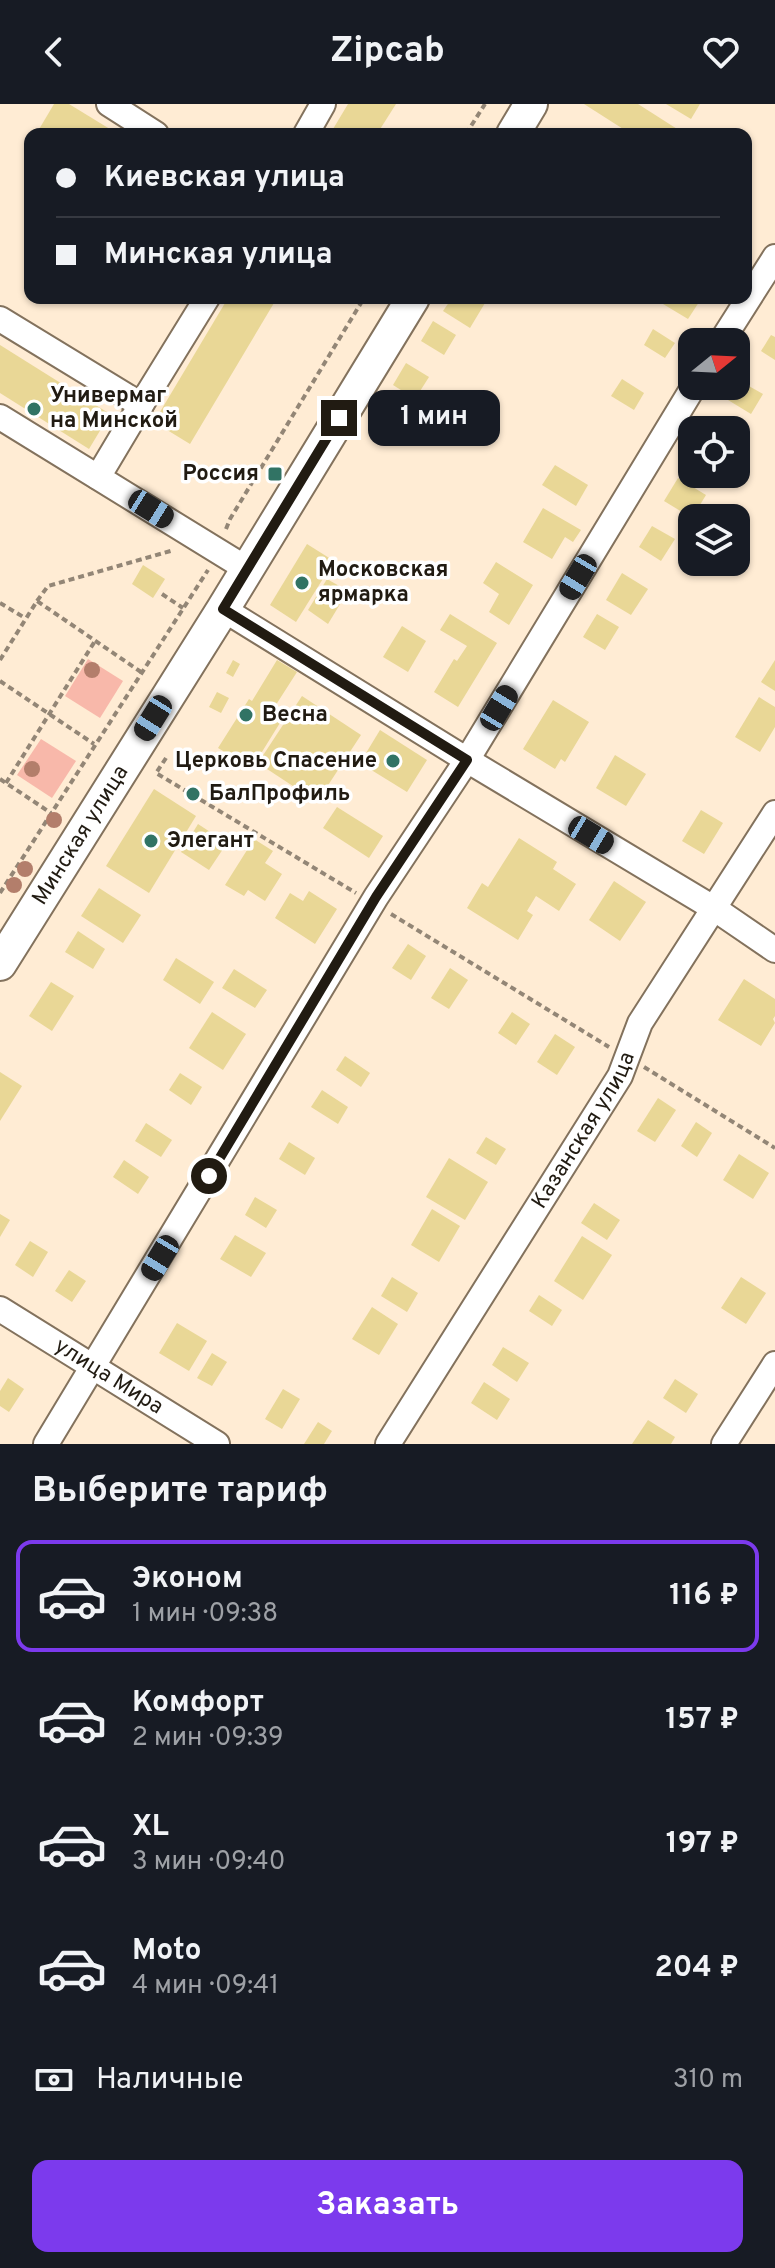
<!DOCTYPE html>
<html lang="ru">
<meta charset="utf-8">
<style>
:root{--surface:#171b24;--page:#20242c;--text:#f1f3f6;--muted:#9ea1a6;--line:#363941;--accent:#7c3aed}
body{margin:0;font-family:Overpass,sans-serif;background:var(--page);color:var(--text);height:100vh;display:flex;flex-direction:column;font-size:30px;white-space:nowrap}
*{box-sizing:border-box;margin:0}
p{font-size:26px;color:var(--muted)}
.icon{flex:none;width:44px;height:44px;fill:none;stroke:currentColor;stroke-width:2;stroke-linecap:round;stroke-linejoin:round}
.map{position:relative;height:1340px;overflow:hidden}
.panel{display:flex;flex-direction:column;background:var(--surface);flex:1}
.panel>*{flex:none}
.top-card{position:absolute;left:24px;top:24px;width:728px;height:176px;border-radius:16px;box-shadow:0 2px 6px #0004;display:grid;align-content:center;height:176px;padding:0 32px;background:var(--surface)}
.needle{width:52px;rotate:72deg}
.buttons{position:absolute;left:678px;top:224px;display:grid;gap:16px}
.buttons a{display:grid;place-items:center;width:72px;height:72px;border-radius:16px;background:var(--surface);box-shadow:0 2px 6px #0004;font-size:40px}
.end{position:absolute;width:36px;height:36px;margin:-18px;border:10px solid #211b12;background:#fff;box-shadow:0 0 0 4px #fff}
.from{border-radius:50%}
.bubble{position:absolute;height:56px;border-radius:16px;background:var(--surface);box-shadow:0 2px 6px #0004;font-size:26px;font-weight:700;line-height:56px;text-align:center}
.car{position:absolute;width:24px;height:48px;margin:-24px -12px;border-radius:10px;box-shadow:0 0 6px 2px #0007;background:linear-gradient(#222 24%,#8ab4d8 0 40%,#222 0 76%,#8ab4d8 0 86%,#222 0)}
.top-card b{display:flex;align-items:center;gap:28px;height:76px;font-size:30px}
.top-card b+b{border-top:2px solid var(--line)}
.top-card i{width:20px;height:20px;background:var(--text)}
ul{padding:0;list-style:none}
li{display:flex;align-items:center;gap:24px;height:112px;margin:0 16px 12px;padding:0 16px;border:4px solid transparent;border-radius:16px}
li div{flex:1}
li b{display:block;font-size:30px}
li em{font-style:normal;font-weight:700}
li.current{border-color:var(--accent)}
li>.icon{width:72px;height:72px;stroke-width:1.5}
h2{padding:0 32px;font-size:36px;line-height:96px}
.pay{display:flex;align-items:center;gap:20px;height:88px;padding:0 32px;font-size:30px}
.pay p{margin-inline-start:auto}
.primary-button{display:flex;gap:16px;margin-top:auto;padding:16px 32px}
.primary-button a{flex:1;height:92px;border-radius:16px;background:var(--accent);color:#fff;font-size:32px;font-weight:700;line-height:92px;text-align:center}
header{display:flex;justify-content:space-between;align-items:center;height:104px;padding:0 32px;background:var(--surface);font-size:36px;font-weight:700}
.map>svg:first-child{display:block}
.green{fill:#f8b8aa}
.building{fill:#e9d796}
.lines{fill:none;stroke-linecap:round;stroke-linejoin:round}
.minor-casing{stroke:#83725d;stroke-width:28}
.major-casing{stroke:#83725d;stroke-width:36}
.path{stroke:#938676;stroke-width:4;stroke-dasharray:6 4;stroke-linecap:butt}
.minor{stroke:#fff;stroke-width:24}
.major{stroke:#fff;stroke-width:32}
.tree{fill:#b37e6b}
.route{stroke:#211b12;stroke-width:10}
.poi-dot{fill:#317364;stroke:#fff;stroke-width:3}
.labels{text-anchor:middle;dominant-baseline:central;stroke-width:7;stroke-linejoin:round;paint-order:stroke}
.poi-label{font-size:22px;font-weight:bold;fill:#211b12;stroke:#fff;text-anchor:start}
.street-label{font-size:22px;fill:#211b12;stroke:#fff}
</style>
<header><svg class="icon" aria-label="back" viewBox="0 0 24 24"><path d="M15 5l-7 7 7 7"/></svg>Zipcab<svg class="icon" aria-label="heart" viewBox="0 0 24 24"><path d="M12 20l-8-8c-3-5 5-10 8-4 3-6 11-1 8 4z"/></svg></header>
<div class="map">
<svg width="775" height="1340" viewBox="0 0 775 1340">
<rect width="100%" height="100%" fill="#ffecd4"/>
<g class="green">
<path d="M88,555l35,22 -23,37 -35,-22z"/>
<path d="M41,635l35,22 -24,37 -35,-23z"/>
</g>
<g class="building">
<path d="M54,0h15l49,30h-75l-5,-3z"/>
<path d="M348,0h48l-19,30h-47z"/>
<path d="M584,0h54l47,30h-54z"/>
<path d="M666,0h34l-9,15z"/>
<path d="M228,194h49l-87,146 -36,-22z"/>
<path d="M452,194h36l-18,30 -27,-17z"/>
<path d="M667,194h32l2,1 -13,20 -25,-15z"/>
<path d="M433,217l23,14 -12,20 -23,-14z"/>
<path d="M653,225l22,14 -10,15 -21,-13z"/>
<path d="M771,231l4,2v23l-14,-9z"/>
<path d="M0,241l110,69 -21,35 -89,-56z"/>
<path d="M406,259l23,14 -14,22 -22,-14z"/>
<path d="M622,275l22,14 -10,17 -23,-14z"/>
<path d="M740,277l23,13 -12,20 -23,-14z"/>
<path d="M718,316l17,10h-23z"/>
<path d="M736,327l12,7 -12,19z"/>
<path d="M555,361l33,20 -12,21 -34,-21z"/>
<path d="M678,374l28,17 -14,23 -28,-17z"/>
<path d="M543,404l38,22 -8,12 -8,-5 -13,22 -29,-17z"/>
<path d="M652,422l23,13 -14,22 -22,-14z"/>
<path d="M307,440l27,17 -38,61 -26,-17z"/>
<path d="M496,458l37,23 -24,40 -20,-13 10,-18 -16,-11z"/>
<path d="M143,461l22,14 -12,19 -21,-14z"/>
<path d="M622,469l26,16 -17,26 -25,-15z"/>
<path d="M327,475l21,12 -20,33 -20,-14z"/>
<path d="M450,510l47,29 -39,64 -24,-15 20,-33 3,2 10,-15 -27,-16z"/>
<path d="M597,510l22,13 -14,23 -22,-13z"/>
<path d="M402,522l24,15 -18,31 -25,-15z"/>
<path d="M233,556l7,4 -7,13 -7,-4z"/>
<path d="M277,556l20,12 -25,39 11,7 -31,50 -34,-20 31,-49 3,2z"/>
<path d="M775,556v31l-14,-9z"/>
<path d="M217,588l12,6 -8,15 -12,-6z"/>
<path d="M302,592l59,39 -44,67 -59,-39z"/>
<path d="M759,593l16,10v20l-15,25 -25,-15z"/>
<path d="M553,596l36,22 -24,40 -4,-3 -6,10 -32,-20z"/>
<path d="M380,626l47,30 -20,32 -47,-29z"/>
<path d="M615,651l31,19 -20,32 -30,-18z"/>
<path d="M154,685l42,27 -47,77 -43,-27z"/>
<path d="M337,703l46,29 -14,22 -46,-30z"/>
<path d="M701,706l22,13 -19,31 -22,-13z"/>
<path d="M198,720l29,19 -18,27 -28,-18z"/>
<path d="M519,734l38,24 -4,7 23,15 -17,27 -23,-15 -9,15 6,4 -15,25 -51,-32 15,-25 6,4z"/>
<path d="M254,735l19,12 -8,12 17,11 -17,27 -17,-11 -4,6 -19,-11z"/>
<path d="M614,777l32,21 -26,39 -31,-21z"/>
<path d="M99,784l42,27 -18,28 -42,-27z"/>
<path d="M309,787l28,18 -22,35 -40,-26 15,-25 13,8z"/>
<path d="M78,827l27,18 -12,20 -28,-17z"/>
<path d="M408,840l18,12 -15,24 -19,-12z"/>
<path d="M176,854l38,24 -14,22 -37,-24z"/>
<path d="M450,864l18,12 -19,29 -18,-11z"/>
<path d="M234,865l33,21 -12,18 -33,-20z"/>
<path d="M744,875l31,20v17l-2,3 2,4 -14,23 -43,-26z"/>
<path d="M51,878l23,14 -22,35 -23,-15z"/>
<path d="M212,908l34,22 -23,36 -34,-22z"/>
<path d="M512,908l18,12 -14,21 -18,-12z"/>
<path d="M555,930l20,13 -18,28 -20,-13z"/>
<path d="M345,952l25,17 -9,14 -25,-17z"/>
<path d="M0,968l22,14 -22,35z"/>
<path d="M180,969l22,14 -11,18 -22,-15z"/>
<path d="M322,986l26,17 -10,17 -27,-17z"/>
<path d="M658,994l18,12 -21,32 -18,-11z"/>
<path d="M696,1018l16,11 -15,24 -16,-11z"/>
<path d="M146,1019l26,17 -11,17 -26,-16z"/>
<path d="M486,1033l20,12 -10,16 -20,-12z"/>
<path d="M289,1038l26,16 -10,17 -26,-16z"/>
<path d="M739,1050l30,19 -16,26 -30,-19z"/>
<path d="M449,1054l39,24 -23,38 -39,-23z"/>
<path d="M124,1056l25,17 -11,17 -25,-17z"/>
<path d="M255,1093l22,13 -11,18 -21,-13z"/>
<path d="M594,1099l26,17 -13,20 -26,-17z"/>
<path d="M432,1105l28,17 -21,36 -28,-17z"/>
<path d="M0,1110l10,6 -10,17z"/>
<path d="M235,1131l31,18 -15,24 -31,-18z"/>
<path d="M582,1132l30,19 -29,45 -29,-19z"/>
<path d="M30,1137l18,11 -15,25 -18,-12z"/>
<path d="M69,1166l17,11 -14,21 -17,-11z"/>
<path d="M392,1173l26,16 -11,19 -26,-16z"/>
<path d="M741,1173l25,16 -20,31 -25,-16z"/>
<path d="M539,1191l23,15 -10,16 -23,-15z"/>
<path d="M372,1203l26,17 -19,31 -27,-16z"/>
<path d="M177,1219l30,18 -18,30 -30,-18z"/>
<path d="M503,1243l26,16 -12,19 -25,-17z"/>
<path d="M212,1249l15,9 -15,24 -15,-8z"/>
<path d="M8,1274l16,11 -15,23 -9,-6v-15z"/>
<path d="M675,1275l23,15 -12,19 -23,-15z"/>
<path d="M484,1278l26,17 -13,21 -26,-17z"/>
<path d="M283,1285l17,10 -18,30 -17,-10z"/>
<path d="M648,1316l27,17 -4,7h-39z"/>
<path d="M318,1318l14,9 -8,13h-20z"/>
</g>
<g class="lines">
<defs>
<g id="minor">
<path d="M109,0l47,30"/>
<path d="M306,30l17,-30"/>
<path d="M0,215l141,86 -43,72"/>
<path d="M721,238l54,-85"/>
<path d="M141,301l66,-107"/>
<path d="M0,313l247,152"/>
<path d="M223,505l244,151 248,149 60,41"/>
<path id="s1" d="M0,1205l217,135"/>
<path d="M46,1340l330,-547 91,-137 227,-374"/>
<path id="s2" d="M388,1340l232,-368 20,-53 135,-210"/>
<path d="M724,1340l51,-80"/>
</g>
<g id="major">
<path d="M513,30l18,-30"/>
<path id="s3" d="M0,860l223,-355 190,-311"/>
</g>
</defs>
<use href="#minor" class="minor-casing"/>
<use href="#major" class="major-casing"/>
<g class="path">
<path d="M466,30l19,-30"/>
<path d="M226,425l4,-10 134,-221"/>
<path d="M162,490l21,14"/>
<path d="M37,497l11,-15 126,-36"/>
<path d="M0,499l25,15"/>
<path d="M0,556l37,-59 104,71"/>
<path d="M0,577l94,63"/>
<path d="M166,654l-10,15 200,120"/>
<path d="M0,675l51,34"/>
<path d="M6,679l89,-142"/>
<path d="M0,789l208,-323"/>
<path d="M391,810l218,133"/>
<path d="M644,963l131,81"/>
</g>
<use href="#minor" class="minor"/>
<use href="#major" class="major"/>
</g>
<g class="tree">
<circle cx="92" cy="566" r="8"/>
<circle cx="32" cy="665" r="8"/>
<circle cx="54" cy="716" r="8"/>
<circle cx="25" cy="765" r="8"/>
<circle cx="14" cy="781" r="8"/>
</g>
<g class="lines">
<path class="route" d="M209,1072l167,-279 91,-137 -244,-151 116,-191"/>
</g>
<g class="poi-dot">
<circle cx="34" cy="305" r="8"/>
<rect x="267" y="362" width="16" height="16" rx="4"/>
<circle cx="302" cy="479" r="8"/>
<circle cx="246" cy="611" r="8"/>
<circle cx="393" cy="657" r="8"/>
<circle cx="193" cy="690" r="8"/>
<circle cx="151" cy="737" r="8"/>
</g>
<g class="labels">
<g class="poi-label">
<text x="50" y="292">Универмаг<tspan x="50" dy="25">на Минской</tspan></text>
<text x="259" y="370" text-anchor="end">Россия</text>
<text x="318" y="466">Московская<tspan x="318" dy="25">ярмарка</tspan></text>
<text x="262" y="611">Весна</text>
<text x="377" y="657" text-anchor="end">Церковь Спасение</text>
<text x="209" y="690">БалПрофиль</text>
<text x="167" y="737">Элегант</text>
</g>
<g class="street-label">
<text stroke="none"><textPath href="#s3" startOffset="152">Минская улица</textPath></text>
<text stroke="none"><textPath href="#s2" startOffset="370">Казанская улица</textPath></text>
<text stroke="none"><textPath href="#s1" startOffset="128">улица Мира</textPath></text>
</g>
</g>
</svg>
<div class="buttons">
<a><svg class="needle" viewBox="-14 -14 28 28"><path d="M0-13l5 13h-10z" fill="#e53935"/><path d="M0 13l5-13h-10z" fill="#9ea1a6"/></svg></a>
<a><svg class="icon" aria-label="locate" viewBox="0 0 24 24"><circle cx="12" cy="12" r="6"/><path d="M12 2v4M12 18v4M2 12h4M18 12h4"/></svg></a>
<a><svg class="icon" aria-label="layers" viewBox="0 0 24 24"><path d="M12 4l9 5-9 5-9-5zM3 14l9 5 9-5"/></svg></a>
</div>
<i class="end from" style="left:209px;top:1072px"></i>
<i class="end" style="left:339px;top:314px"></i>
<div class="bubble" style="left:368px;top:286px;width:132px">1 мин</div>
<i class="car" style="left:151px;top:405px;rotate:122deg"></i>
<i class="car" style="left:578px;top:473px;rotate:211deg"></i>
<i class="car" style="left:499px;top:604px;rotate:31deg"></i>
<i class="car" style="left:153px;top:614px;rotate:212deg"></i>
<i class="car" style="left:591px;top:731px;rotate:121deg"></i>
<i class="car" style="left:160px;top:1154px;rotate:211deg"></i>
<div class="top-card">
<b><i class="from"></i>Киевская улица</b>
<b><i></i>Минская улица</b>
</div>
</div>
<section class="panel">
<h2>Выберите тариф</h2>
<ul>
<li class="current"><svg class="icon" aria-label="car" viewBox="0 0 24 24"><path d="M5 17H2v-5l4-1 3-4h7l3 4 3 1v5h-3M9 17h6M6 11h13"/><circle cx="7" cy="17" r="2"/><circle cx="17" cy="17" r="2"/></svg><div><b>Эконом</b><p>1 мин · 09:38</p></div><em>116 ₽</em></li>
<li><svg class="icon" aria-label="car" viewBox="0 0 24 24"><path d="M5 17H2v-5l4-1 3-4h7l3 4 3 1v5h-3M9 17h6M6 11h13"/><circle cx="7" cy="17" r="2"/><circle cx="17" cy="17" r="2"/></svg><div><b>Комфорт</b><p>2 мин · 09:39</p></div><em>157 ₽</em></li>
<li><svg class="icon" aria-label="car" viewBox="0 0 24 24"><path d="M5 17H2v-5l4-1 3-4h7l3 4 3 1v5h-3M9 17h6M6 11h13"/><circle cx="7" cy="17" r="2"/><circle cx="17" cy="17" r="2"/></svg><div><b>XL</b><p>3 мин · 09:40</p></div><em>197 ₽</em></li>
<li><svg class="icon" aria-label="car" viewBox="0 0 24 24"><path d="M5 17H2v-5l4-1 3-4h7l3 4 3 1v5h-3M9 17h6M6 11h13"/><circle cx="7" cy="17" r="2"/><circle cx="17" cy="17" r="2"/></svg><div><b>Moto</b><p>4 мин · 09:41</p></div><em>204 ₽</em></li>
</ul>
<div class="pay"><svg class="icon" aria-label="cash" viewBox="0 0 24 24"><path d="M3 7h18v10H3z"/><circle cx="12" cy="12" r="2"/></svg>Наличные<p>310 m</p></div>
<div class="primary-button"><a>Заказать</a></div>
</section>
